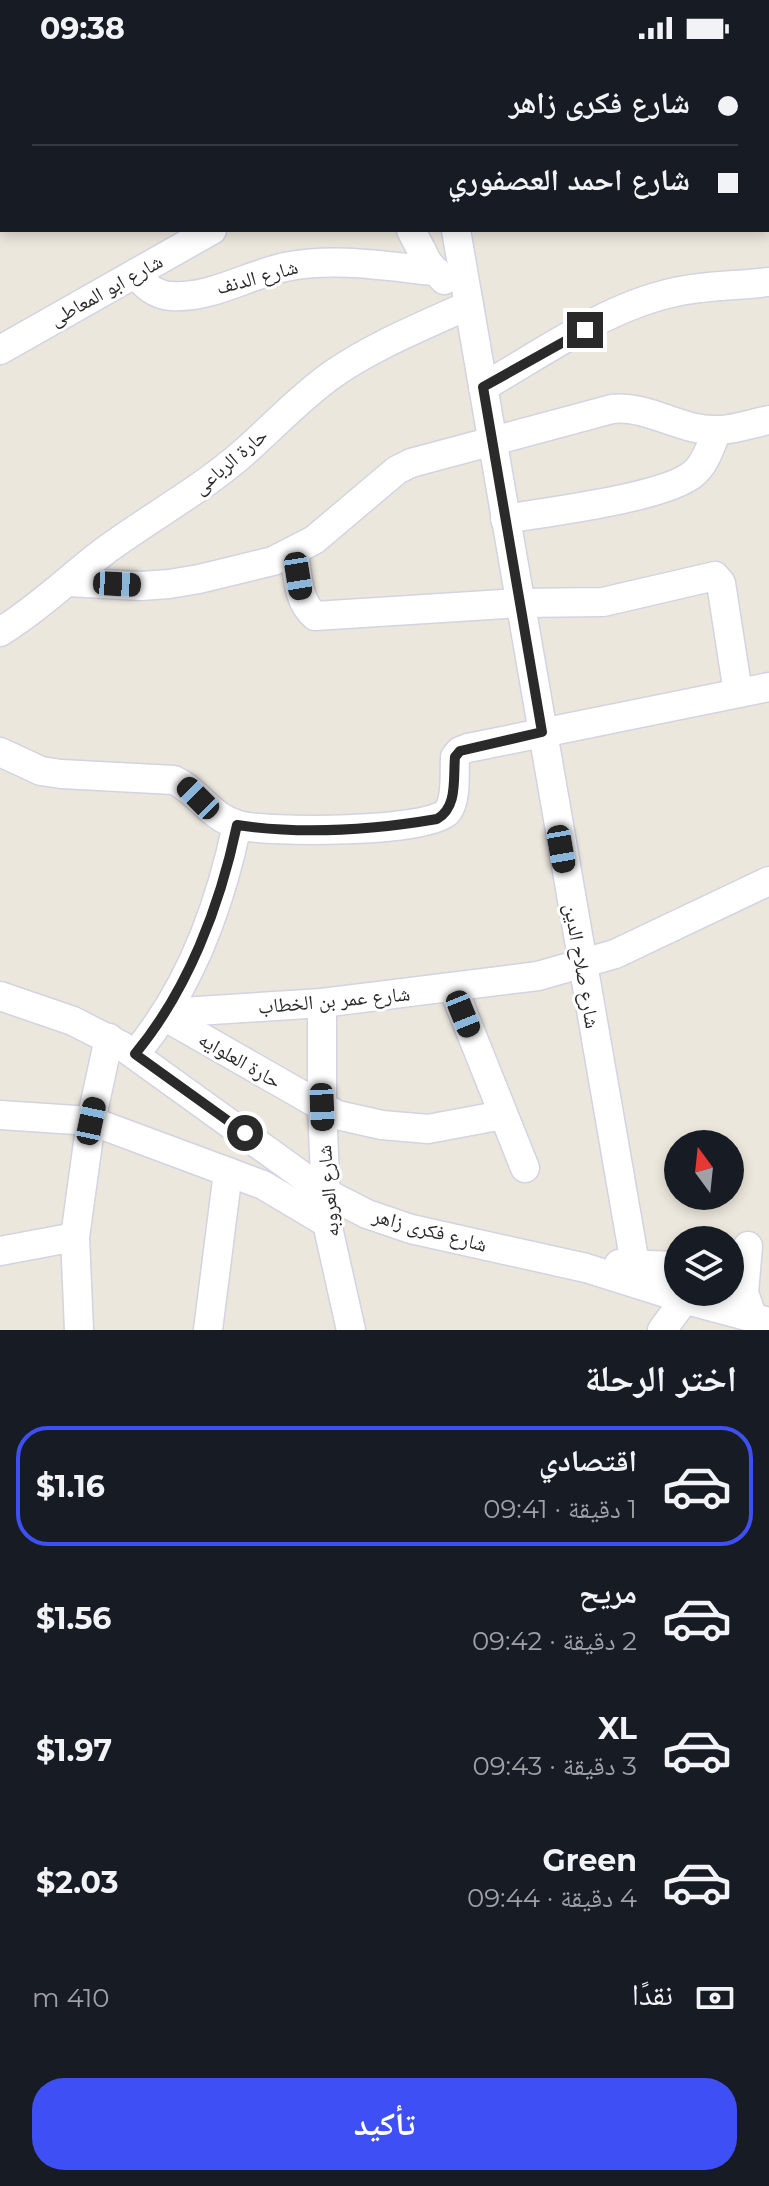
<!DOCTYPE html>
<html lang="ar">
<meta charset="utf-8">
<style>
:root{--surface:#171b24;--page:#242831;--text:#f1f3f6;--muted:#9ea1a6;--line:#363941;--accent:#3f4ff6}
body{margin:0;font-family:Montserrat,"Noto Naskh Arabic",sans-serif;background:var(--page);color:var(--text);direction:rtl;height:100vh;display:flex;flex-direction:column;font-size:30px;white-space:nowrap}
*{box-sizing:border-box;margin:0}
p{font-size:26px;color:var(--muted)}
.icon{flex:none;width:44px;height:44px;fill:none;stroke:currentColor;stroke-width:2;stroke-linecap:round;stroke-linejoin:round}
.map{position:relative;height:1274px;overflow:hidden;direction:ltr}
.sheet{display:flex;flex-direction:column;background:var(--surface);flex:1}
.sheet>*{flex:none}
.hud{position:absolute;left:0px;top:0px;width:770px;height:176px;box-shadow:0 4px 12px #0003;direction:rtl;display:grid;align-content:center;height:176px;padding:0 32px;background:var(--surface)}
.needle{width:52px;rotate:345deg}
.fabs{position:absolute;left:664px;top:1074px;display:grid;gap:16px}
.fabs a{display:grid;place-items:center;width:80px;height:80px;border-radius:50%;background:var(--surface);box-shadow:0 4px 12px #0003;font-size:40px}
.end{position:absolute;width:36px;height:36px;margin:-18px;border:10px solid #2a2a2a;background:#fff;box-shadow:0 0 0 4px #fff}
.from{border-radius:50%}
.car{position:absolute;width:24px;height:48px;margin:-24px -12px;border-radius:10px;box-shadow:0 0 6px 2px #0007;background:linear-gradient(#222 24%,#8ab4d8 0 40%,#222 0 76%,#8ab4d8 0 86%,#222 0)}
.hud b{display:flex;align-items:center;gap:28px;height:76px;font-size:30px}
.hud b+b{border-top:2px solid var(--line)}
.hud i{width:20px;height:20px;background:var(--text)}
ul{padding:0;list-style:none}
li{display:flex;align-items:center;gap:24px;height:120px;margin:0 16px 12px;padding:0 16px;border:4px solid transparent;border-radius:32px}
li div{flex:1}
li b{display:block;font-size:30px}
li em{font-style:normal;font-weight:700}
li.current{border-color:var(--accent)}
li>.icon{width:72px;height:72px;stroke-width:1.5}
h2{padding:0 32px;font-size:36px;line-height:96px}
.pay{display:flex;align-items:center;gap:20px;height:88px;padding:0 32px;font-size:30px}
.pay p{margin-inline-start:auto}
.action{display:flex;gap:16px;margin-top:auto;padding:16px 32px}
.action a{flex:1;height:92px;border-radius:32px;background:var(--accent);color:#fff;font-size:32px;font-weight:700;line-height:92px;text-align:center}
.status{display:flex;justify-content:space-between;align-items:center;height:56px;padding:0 40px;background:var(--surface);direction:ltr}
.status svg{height:22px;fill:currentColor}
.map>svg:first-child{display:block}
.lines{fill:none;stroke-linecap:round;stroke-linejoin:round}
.minor-casing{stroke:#d2d3e3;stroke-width:31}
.minor{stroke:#fff;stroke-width:28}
.route{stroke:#2a2a2a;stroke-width:10}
.labels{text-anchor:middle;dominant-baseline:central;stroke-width:6;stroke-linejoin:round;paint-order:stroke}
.street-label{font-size:20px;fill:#2a2a2a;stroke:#fff}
</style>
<div class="status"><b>09:38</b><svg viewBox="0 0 49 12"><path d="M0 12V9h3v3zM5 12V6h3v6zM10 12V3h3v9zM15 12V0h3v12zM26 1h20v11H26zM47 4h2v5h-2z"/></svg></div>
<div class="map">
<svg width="769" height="1274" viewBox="0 0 769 1274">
<rect width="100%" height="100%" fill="#ece7dc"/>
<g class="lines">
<defs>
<g id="minor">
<path d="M132,0l1,2"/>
<path d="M231,0l1,2"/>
<path d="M325,0l1,2"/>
<path d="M274,2l7,-2"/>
<path d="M505,2l2,-2"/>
<path d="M0,82l2,-1"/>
<path d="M411,174l17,33 16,17"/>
<path d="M456,174l179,1034"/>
<path d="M136,217c8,13 20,22 35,23 39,3 77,-21 114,-29 49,-10 100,-1 149,4"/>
<path d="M0,294l212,-120"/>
<path d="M483,331c58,-33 122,-79 188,-94 32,-8 65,-7 98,-11"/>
<path d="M505,463c42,-7 159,-21 188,-45 13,-10 18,-30 24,-43"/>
<path d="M294,496c4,23 3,49 21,64l205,-13 83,-1 112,-26 6,7 17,110"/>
<path d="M68,526l73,4 28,-2 30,-5 74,-18 41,-21 83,-70 14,-7 201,-54c38,-4 69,23 106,21 17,0 35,-7 51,-10"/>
<path d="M0,576c39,-24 70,-55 106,-82 45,-33 93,-59 135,-95 31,-27 58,-57 92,-81 42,-29 90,-48 136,-69"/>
<path d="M0,696l41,19 20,3 113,6c24,11 36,37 64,45 28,8 195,8 210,-14 9,-13 6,-39 7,-54l5,-6 8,-3 301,-61"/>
<path d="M453,932l72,180"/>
<path d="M0,940l73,25 49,25 204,147 41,21 44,15 175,39 108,34 75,20"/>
<path d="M322,947v104l5,116 24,107"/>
<path d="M166,957l156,-10 216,-27 77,-22 154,-73"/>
<path d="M164,960l173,99 45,10 46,4 75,-14"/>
<path d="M135,998c54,-64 85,-148 102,-229"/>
<path d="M0,1059l91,6 172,64 64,38"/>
<path d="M748,1190l-4,47 9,25"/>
<path d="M0,1195l75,-14"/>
<path d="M619,1208l59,2"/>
<path d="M79,1274l-4,-93 16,-116 18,-83"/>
<path d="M208,1274l20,-158"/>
<path d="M662,1274l23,-31"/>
</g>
</defs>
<use href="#minor" class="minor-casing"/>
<use href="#minor" class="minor"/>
</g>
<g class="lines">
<path class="route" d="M245,1077l-110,-79c53,-64 85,-148 102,-229 66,10 135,5 200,-6 21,-12 16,-40 18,-62l5,-6 82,-19 -59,-345 102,-57"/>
</g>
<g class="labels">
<g class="street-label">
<text transform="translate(257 221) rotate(-15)">شارع الدنف</text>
<text transform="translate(106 234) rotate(-29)">شارع ابو المعاطى</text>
<text transform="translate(230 405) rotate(-40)">حارة الرباعى</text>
<text transform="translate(582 910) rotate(80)">شارع صلاح الدين</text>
<text transform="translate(334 944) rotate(-5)">شارع عمر بن الخطاب</text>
<text transform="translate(240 1004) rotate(30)">حارة العلوايه</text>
<text transform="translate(328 1135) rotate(-95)">شارع العروبه</text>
<text transform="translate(430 1174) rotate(15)">شارع فكرى زاهر</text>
</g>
</g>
</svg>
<div class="fabs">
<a><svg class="needle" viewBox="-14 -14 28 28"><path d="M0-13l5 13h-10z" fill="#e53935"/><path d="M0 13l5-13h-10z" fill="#9ea1a6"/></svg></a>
<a><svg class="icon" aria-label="layers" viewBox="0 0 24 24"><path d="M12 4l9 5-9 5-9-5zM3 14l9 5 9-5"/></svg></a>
</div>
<i class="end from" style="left:245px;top:1077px"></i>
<i class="end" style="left:585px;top:274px"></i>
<i class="car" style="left:298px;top:520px;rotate:171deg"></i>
<i class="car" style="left:117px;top:528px;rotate:93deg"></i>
<i class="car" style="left:198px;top:742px;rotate:315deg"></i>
<i class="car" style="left:561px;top:793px;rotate:170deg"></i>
<i class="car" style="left:463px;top:958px;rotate:158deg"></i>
<i class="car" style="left:322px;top:1051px;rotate:178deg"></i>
<i class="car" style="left:91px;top:1065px;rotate:12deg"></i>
<div class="hud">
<b><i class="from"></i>شارع فكرى زاهر</b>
<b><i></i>شارع احمد العصفوري</b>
</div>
</div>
<section class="sheet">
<h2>اختر الرحلة</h2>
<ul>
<li class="current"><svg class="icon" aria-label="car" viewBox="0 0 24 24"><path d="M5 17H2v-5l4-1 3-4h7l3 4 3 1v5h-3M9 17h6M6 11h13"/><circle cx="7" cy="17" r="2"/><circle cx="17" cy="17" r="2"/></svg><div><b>اقتصادي</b><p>1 دقيقة · 09:41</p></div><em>$1.16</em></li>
<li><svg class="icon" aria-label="car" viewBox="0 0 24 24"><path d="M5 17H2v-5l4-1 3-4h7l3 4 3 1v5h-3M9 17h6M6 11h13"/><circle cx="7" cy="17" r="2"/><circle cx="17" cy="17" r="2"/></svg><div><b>مريح</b><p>2 دقيقة · 09:42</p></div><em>$1.56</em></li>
<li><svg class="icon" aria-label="car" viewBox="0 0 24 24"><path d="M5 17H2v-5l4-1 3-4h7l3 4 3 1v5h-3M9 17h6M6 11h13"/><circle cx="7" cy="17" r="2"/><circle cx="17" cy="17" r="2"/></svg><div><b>XL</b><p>3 دقيقة · 09:43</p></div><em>$1.97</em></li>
<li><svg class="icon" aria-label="car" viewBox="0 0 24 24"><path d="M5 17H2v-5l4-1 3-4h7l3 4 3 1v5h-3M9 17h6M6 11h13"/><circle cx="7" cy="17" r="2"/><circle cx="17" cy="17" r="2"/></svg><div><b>Green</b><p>4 دقيقة · 09:44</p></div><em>$2.03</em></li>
</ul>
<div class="pay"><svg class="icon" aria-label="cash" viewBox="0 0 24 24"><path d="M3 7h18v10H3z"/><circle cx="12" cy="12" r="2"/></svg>نقدًا<p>410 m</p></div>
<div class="action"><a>تأكيد</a></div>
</section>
